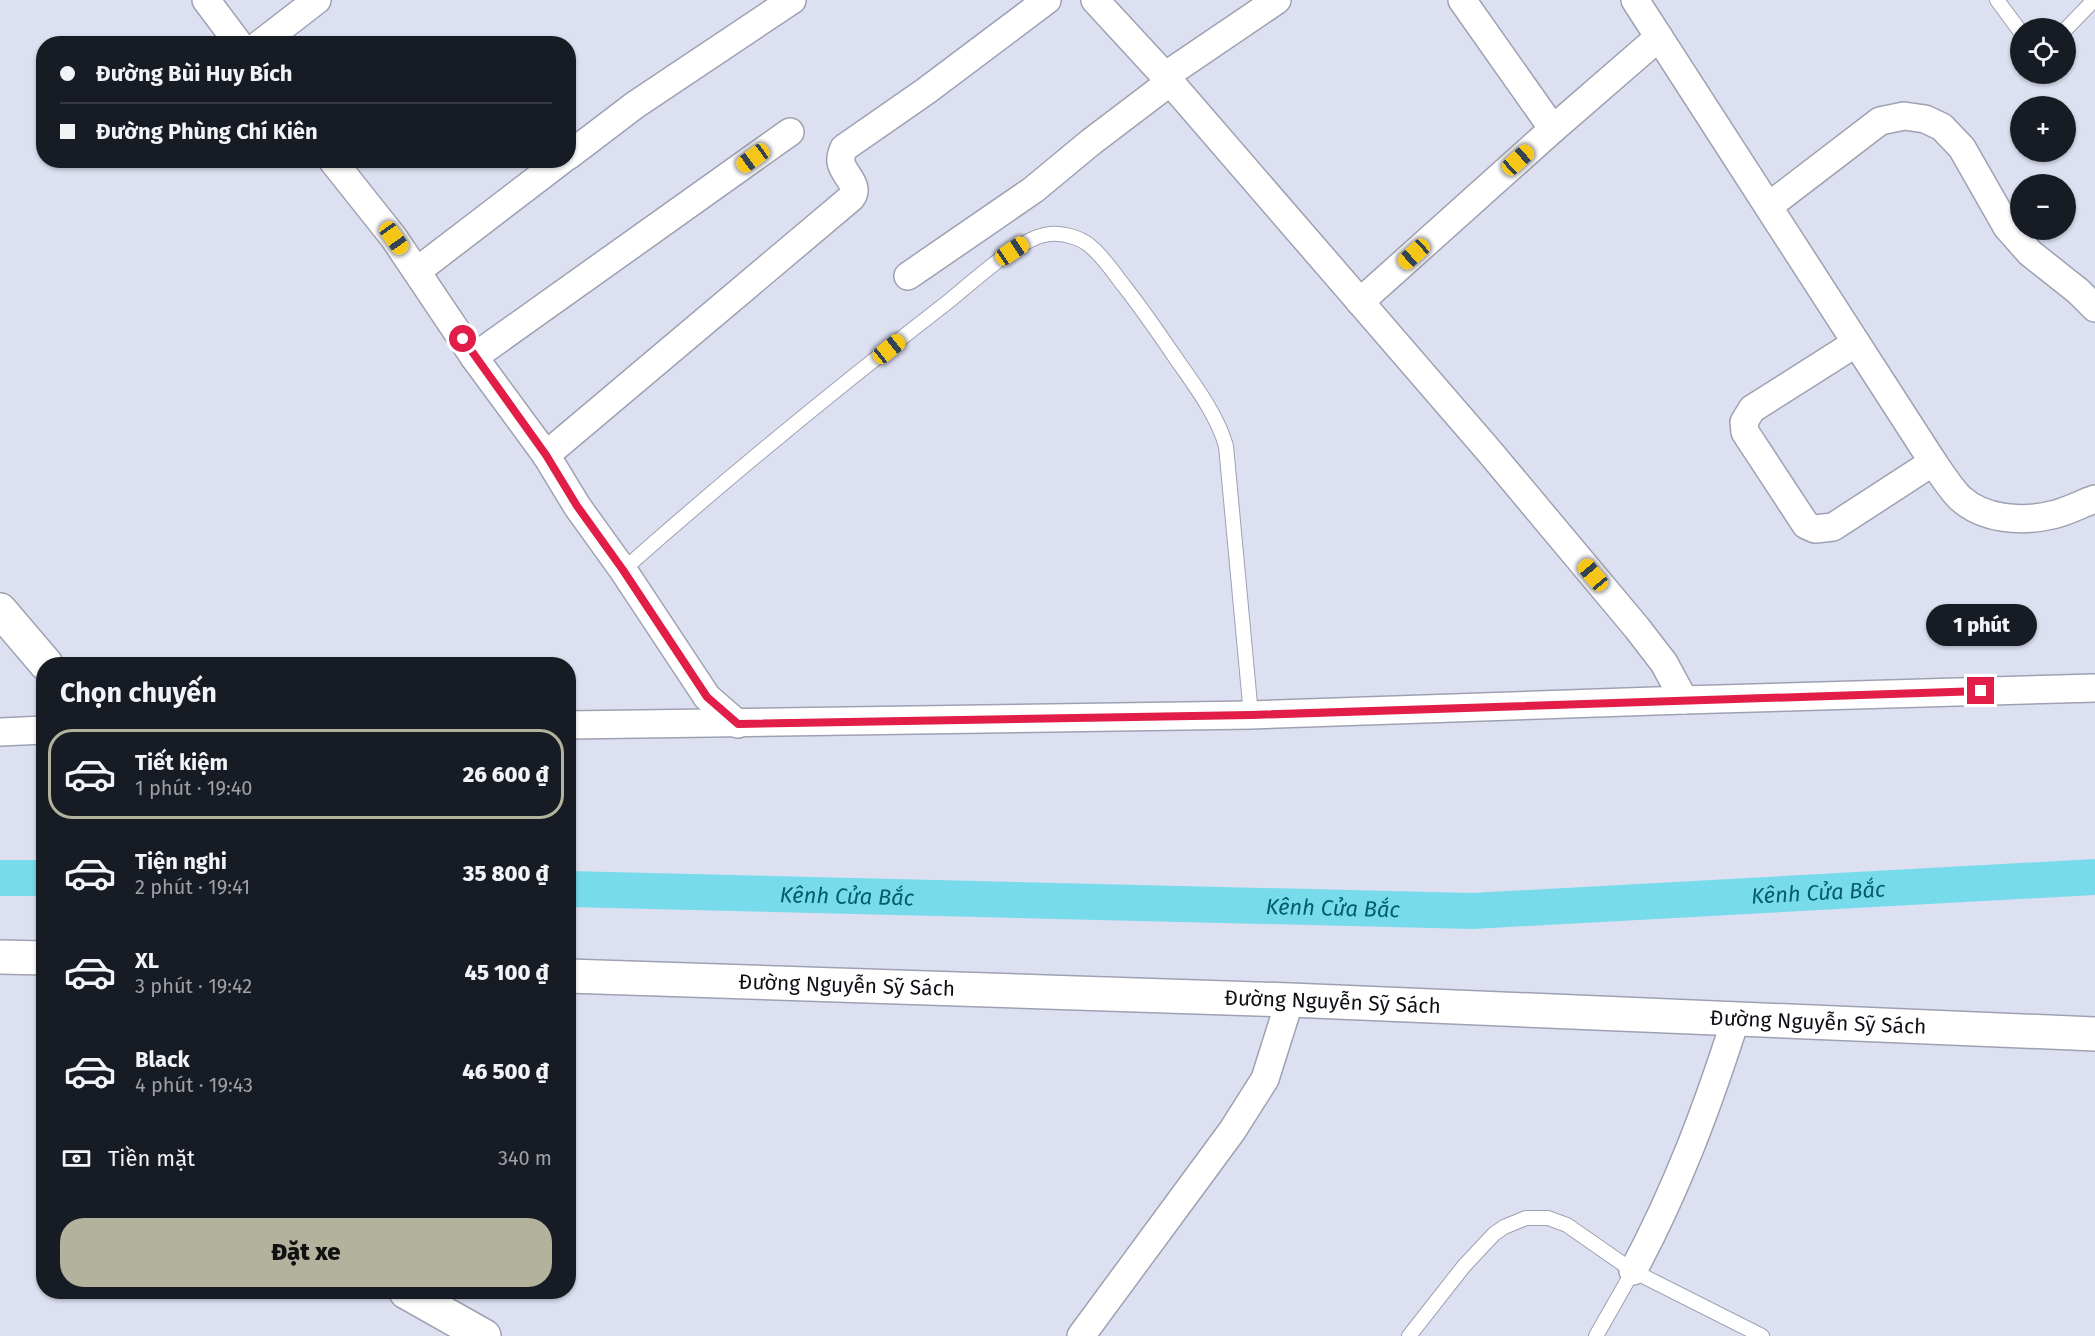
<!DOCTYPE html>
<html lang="vi">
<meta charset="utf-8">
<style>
:root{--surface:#171b24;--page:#20242c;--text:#f1f3f6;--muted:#9ea1a6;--line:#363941;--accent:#b3b39d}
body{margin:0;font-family:"Fira Sans",sans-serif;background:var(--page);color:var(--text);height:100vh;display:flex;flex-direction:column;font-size:22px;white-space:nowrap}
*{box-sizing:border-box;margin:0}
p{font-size:20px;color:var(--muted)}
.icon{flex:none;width:33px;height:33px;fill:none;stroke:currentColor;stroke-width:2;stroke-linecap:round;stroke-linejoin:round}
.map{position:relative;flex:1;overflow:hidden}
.details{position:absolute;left:36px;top:657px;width:540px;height:642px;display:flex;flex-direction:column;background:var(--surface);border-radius:24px;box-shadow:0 2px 4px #0004}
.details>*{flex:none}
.hud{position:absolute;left:36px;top:36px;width:540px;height:132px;border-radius:24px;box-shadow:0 2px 4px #0004;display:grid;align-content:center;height:132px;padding:0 24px;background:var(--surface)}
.controls{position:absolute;left:2010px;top:18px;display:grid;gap:12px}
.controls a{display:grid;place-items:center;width:66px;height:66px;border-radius:50%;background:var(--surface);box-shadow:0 2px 4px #0004;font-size:30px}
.end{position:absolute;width:27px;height:27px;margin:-14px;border:8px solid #e11d48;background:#fff;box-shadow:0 0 0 3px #fff}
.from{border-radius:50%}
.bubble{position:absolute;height:42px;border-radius:21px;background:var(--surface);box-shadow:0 2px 4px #0004;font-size:20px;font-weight:800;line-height:42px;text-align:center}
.car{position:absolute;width:18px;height:36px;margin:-18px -9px;border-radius:8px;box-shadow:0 0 4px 2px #0007;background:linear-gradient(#f5c518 24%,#345 0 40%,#f5c518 0 76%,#345 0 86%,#f5c518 0)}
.hud b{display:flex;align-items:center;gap:21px;height:57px;font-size:22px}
.hud b+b{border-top:2px solid var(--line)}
.hud i{width:15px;height:15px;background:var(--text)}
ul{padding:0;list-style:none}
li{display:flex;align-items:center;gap:18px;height:90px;margin:0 12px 9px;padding:0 12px;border:3px solid transparent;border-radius:24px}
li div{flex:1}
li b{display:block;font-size:22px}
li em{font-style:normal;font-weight:800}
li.on{border-color:var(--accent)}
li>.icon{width:54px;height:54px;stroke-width:1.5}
h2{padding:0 24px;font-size:27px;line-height:72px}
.pay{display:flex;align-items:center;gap:15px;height:66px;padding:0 24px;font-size:22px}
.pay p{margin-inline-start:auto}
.primary-button{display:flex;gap:12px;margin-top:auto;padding:12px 24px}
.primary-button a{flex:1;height:69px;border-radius:24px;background:var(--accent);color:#111;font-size:24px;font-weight:800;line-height:69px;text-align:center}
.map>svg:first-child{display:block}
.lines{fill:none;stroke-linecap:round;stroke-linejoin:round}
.canal{stroke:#78dbec;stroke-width:36}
.lane-casing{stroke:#9ea1b1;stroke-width:16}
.street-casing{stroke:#9ea1b1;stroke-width:30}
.secondary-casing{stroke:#9ea1b1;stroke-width:36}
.lane{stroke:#fff;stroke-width:14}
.street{stroke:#fff;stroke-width:27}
.secondary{stroke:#fff;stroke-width:33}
.route{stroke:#e11d48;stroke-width:8}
.labels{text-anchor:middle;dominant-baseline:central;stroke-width:5;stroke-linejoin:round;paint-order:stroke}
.street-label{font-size:21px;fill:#0f1016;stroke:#eaedff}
.water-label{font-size:22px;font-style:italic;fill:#035d69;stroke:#eaedff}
</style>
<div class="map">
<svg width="2095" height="1336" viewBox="0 0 2095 1336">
<rect width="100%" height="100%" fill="#dde0f1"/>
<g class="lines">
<g class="canal">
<path d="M0,878h44"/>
<path id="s1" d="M568,889l904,22 623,-34"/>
</g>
<defs>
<g id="lane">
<path d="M1997,0l23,31"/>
<path d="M2066,29l28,-29"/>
<path d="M623,570c105,-93 215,-183 326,-269 24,-19 72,-65 101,-67 13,-1 29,3 39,11 14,11 24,27 35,41 19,24 36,49 53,74 19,27 40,55 49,86l25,269"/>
<path d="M1409,1336l55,-70 30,-32 10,-7 22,-9h22l19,7 66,46 129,65"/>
<path d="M1596,1336l37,-65"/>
</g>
<g id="street">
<path d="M206,0l33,44"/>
<path d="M1095,0l70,76 324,375 148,177 27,35 20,37"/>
<path d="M1462,0l91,129"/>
<path d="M1635,0l300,465c8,11 16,24 25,33 24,22 62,24 92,17 14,-3 29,-11 43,-16"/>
<path d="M260,44l57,-44"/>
<path d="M1165,76l112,-76"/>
<path d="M568,156l67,-51 157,-105"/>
<path d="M332,160l62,78 80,119 72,98 31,51 46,64 84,127 31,27"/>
<path d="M1769,206l111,-85 24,-5 21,3 17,8 20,21 45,79 23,26 48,38 17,17"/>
<path d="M417,271l145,-111"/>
<path d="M908,276l125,-86 58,-48 79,-60"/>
<path d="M1360,302l193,-173 106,-92"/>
<path d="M1856,343l-104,66 -8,13 1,10 61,93 9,4 18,-2 100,-65"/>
<path d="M474,357l316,-225"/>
<path d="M546,455l305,-257c10,-13 -8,-23 -10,-36 -1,-5 1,-9 3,-14l82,-57 121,-91"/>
<path d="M568,725l683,-10 433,-15 411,-12"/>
<path d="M0,732l44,-2"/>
<path d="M1633,1271c44,-82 75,-165 103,-253"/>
<path d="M1081,1336l151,-205 33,-52 25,-79"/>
</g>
<g id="secondary">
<path d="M0,610l46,54"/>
<path d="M0,957l44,1"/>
<path id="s2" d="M568,976l722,24 805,34"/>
<path d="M406,1292l78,44"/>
</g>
</defs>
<use href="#lane" class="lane-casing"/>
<use href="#street" class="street-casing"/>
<use href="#secondary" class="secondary-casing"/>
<use href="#lane" class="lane"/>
<use href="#street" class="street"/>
<use href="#secondary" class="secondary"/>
</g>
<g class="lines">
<path class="route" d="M463,339l83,116 31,51 46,64 84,127 31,27 513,-9 730,-24"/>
</g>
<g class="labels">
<g class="street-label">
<text stroke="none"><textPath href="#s2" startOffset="279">Đường Nguyễn Sỹ Sách</textPath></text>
<text stroke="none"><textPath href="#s2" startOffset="765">Đường Nguyễn Sỹ Sách</textPath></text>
<text stroke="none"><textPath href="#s2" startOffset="1251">Đường Nguyễn Sỹ Sách</textPath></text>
</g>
<g class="water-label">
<text stroke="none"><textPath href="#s1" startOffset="1251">Kênh Cửa Bắc</textPath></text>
<text stroke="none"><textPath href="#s1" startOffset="279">Kênh Cửa Bắc</textPath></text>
<text stroke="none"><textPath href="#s1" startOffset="765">Kênh Cửa Bắc</textPath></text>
</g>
</g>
</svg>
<div class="controls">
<a><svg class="icon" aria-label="locate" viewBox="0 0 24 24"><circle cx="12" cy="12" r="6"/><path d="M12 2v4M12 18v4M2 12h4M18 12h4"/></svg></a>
<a>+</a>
<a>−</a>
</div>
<i class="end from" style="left:463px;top:339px"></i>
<i class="end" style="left:1981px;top:691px"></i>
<div class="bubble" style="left:1926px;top:604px;width:111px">1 phút</div>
<i class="car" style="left:753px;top:158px;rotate:234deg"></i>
<i class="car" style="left:1518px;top:160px;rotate:48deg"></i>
<i class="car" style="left:394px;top:238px;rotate:145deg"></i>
<i class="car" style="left:1012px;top:251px;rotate:56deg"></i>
<i class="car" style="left:1414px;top:254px;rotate:228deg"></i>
<i class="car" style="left:889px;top:349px;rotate:51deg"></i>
<i class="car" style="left:1593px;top:575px;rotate:320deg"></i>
<div class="hud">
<b><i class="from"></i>Đường Bùi Huy Bích</b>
<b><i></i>Đường Phùng Chí Kiên</b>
</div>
<section class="details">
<h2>Chọn chuyến</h2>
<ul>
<li class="on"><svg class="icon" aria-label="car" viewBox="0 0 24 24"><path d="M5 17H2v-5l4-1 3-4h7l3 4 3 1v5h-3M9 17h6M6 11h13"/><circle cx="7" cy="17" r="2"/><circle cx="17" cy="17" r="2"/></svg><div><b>Tiết kiệm</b><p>1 phút · 19:40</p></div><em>26 600 ₫</em></li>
<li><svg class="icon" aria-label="car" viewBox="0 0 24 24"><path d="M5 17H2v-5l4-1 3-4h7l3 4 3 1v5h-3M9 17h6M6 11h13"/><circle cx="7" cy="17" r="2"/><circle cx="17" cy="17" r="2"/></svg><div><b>Tiện nghi</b><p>2 phút · 19:41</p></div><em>35 800 ₫</em></li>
<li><svg class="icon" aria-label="car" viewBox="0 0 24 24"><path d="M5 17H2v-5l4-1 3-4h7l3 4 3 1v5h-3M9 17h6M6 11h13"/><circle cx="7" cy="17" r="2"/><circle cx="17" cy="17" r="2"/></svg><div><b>XL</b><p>3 phút · 19:42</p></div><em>45 100 ₫</em></li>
<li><svg class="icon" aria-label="car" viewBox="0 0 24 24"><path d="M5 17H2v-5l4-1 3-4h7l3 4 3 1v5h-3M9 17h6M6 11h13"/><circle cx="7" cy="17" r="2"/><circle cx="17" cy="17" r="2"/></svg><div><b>Black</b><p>4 phút · 19:43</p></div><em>46 500 ₫</em></li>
</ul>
<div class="pay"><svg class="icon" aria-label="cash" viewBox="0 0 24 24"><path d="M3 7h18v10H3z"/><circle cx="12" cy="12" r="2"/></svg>Tiền mặt<p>340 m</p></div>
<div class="primary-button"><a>Đặt xe</a></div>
</section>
</div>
